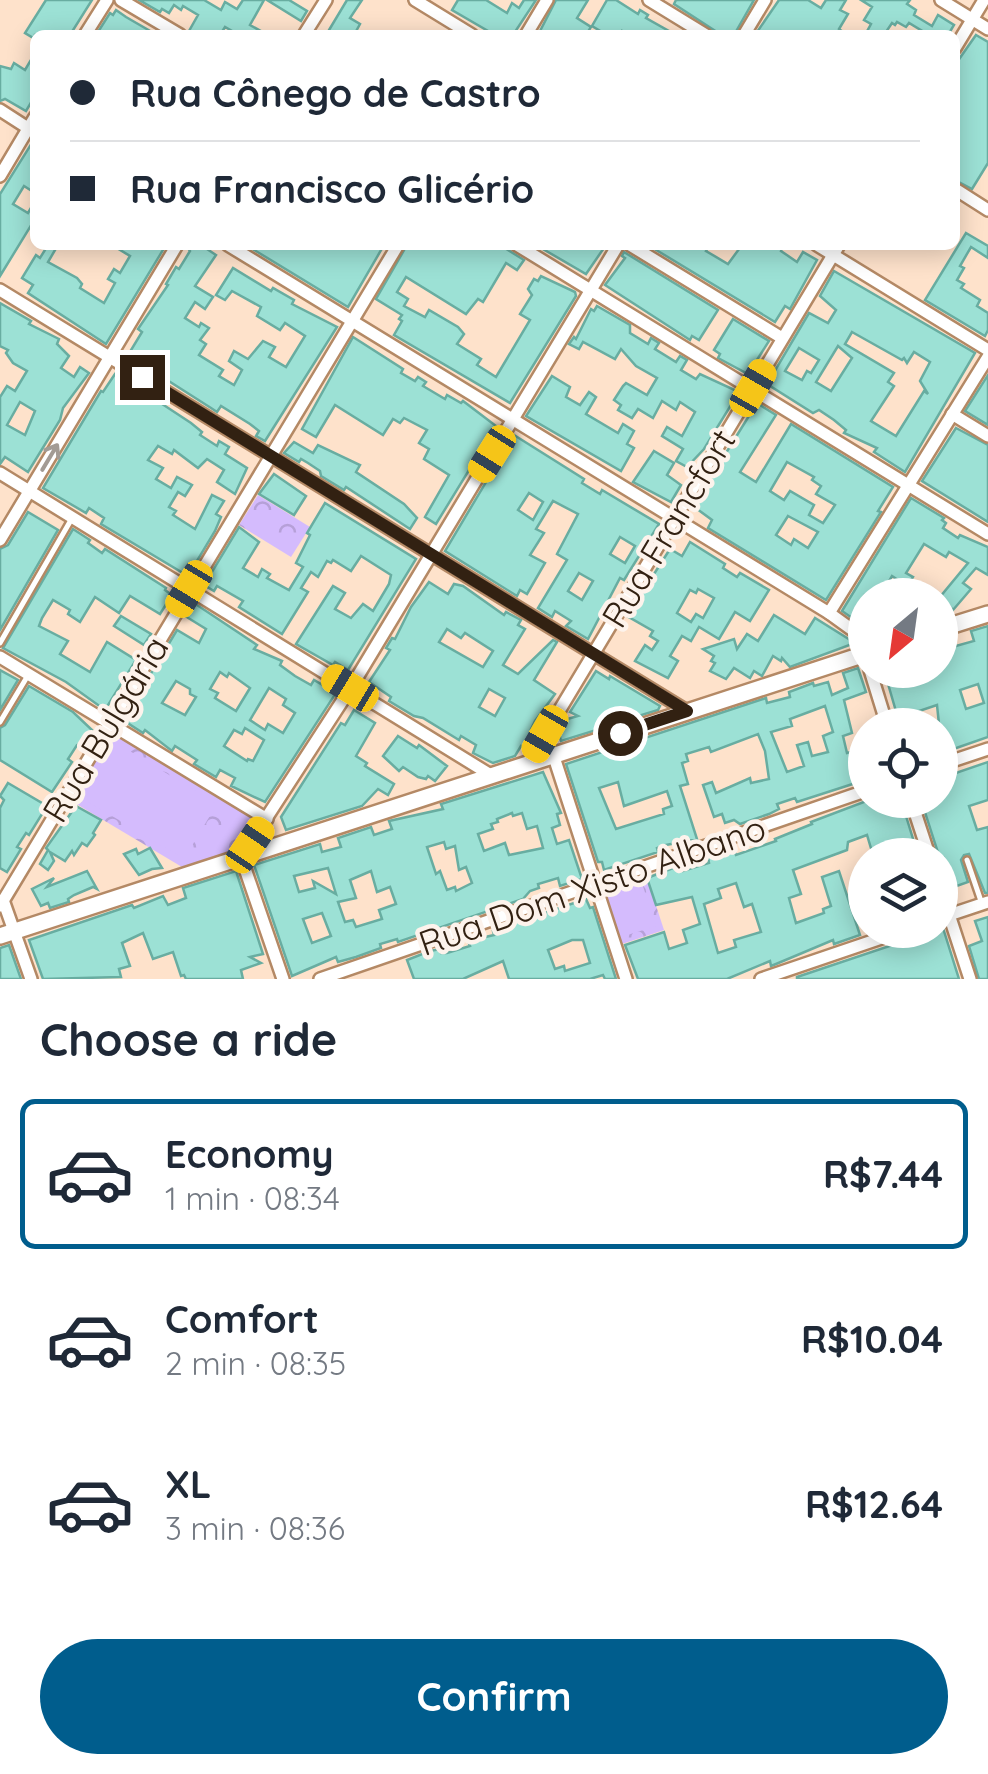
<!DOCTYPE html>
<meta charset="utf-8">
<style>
:root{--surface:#fff;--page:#f2f2f3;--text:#1f2937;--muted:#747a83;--line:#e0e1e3;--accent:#005d8d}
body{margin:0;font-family:Quicksand,sans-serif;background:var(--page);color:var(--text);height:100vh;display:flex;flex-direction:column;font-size:38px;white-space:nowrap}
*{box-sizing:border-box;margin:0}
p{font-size:32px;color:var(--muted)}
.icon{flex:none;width:55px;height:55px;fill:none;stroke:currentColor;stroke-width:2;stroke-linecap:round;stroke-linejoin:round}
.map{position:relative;height:979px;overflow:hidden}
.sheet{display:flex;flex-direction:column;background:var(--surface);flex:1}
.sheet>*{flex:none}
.banner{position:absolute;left:30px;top:30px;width:930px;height:220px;border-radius:15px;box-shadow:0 5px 25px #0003;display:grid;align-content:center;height:220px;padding:0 40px;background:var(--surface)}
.needle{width:65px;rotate:209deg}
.controls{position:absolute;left:848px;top:578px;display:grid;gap:20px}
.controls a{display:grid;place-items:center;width:110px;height:110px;border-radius:50%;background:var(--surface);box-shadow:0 5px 25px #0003;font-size:50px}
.end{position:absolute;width:45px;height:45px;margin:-22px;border:12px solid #322112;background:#fff;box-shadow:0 0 0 5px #fff}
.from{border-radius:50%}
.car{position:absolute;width:30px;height:60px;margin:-30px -15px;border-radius:12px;box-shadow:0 0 8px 2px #0007;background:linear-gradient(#f5c518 24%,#345 0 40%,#f5c518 0 76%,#345 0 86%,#f5c518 0)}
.banner b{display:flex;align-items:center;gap:35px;height:95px;font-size:38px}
.banner b+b{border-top:2px solid var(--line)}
.banner i{width:25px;height:25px;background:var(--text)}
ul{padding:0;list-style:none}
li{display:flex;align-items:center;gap:30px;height:150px;margin:0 20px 15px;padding:0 20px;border:5px solid transparent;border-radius:15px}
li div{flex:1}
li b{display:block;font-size:38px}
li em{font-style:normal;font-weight:700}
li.active{border-color:var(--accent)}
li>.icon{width:90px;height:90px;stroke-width:1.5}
h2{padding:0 40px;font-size:45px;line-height:120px}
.primary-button{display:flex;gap:20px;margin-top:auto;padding:20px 40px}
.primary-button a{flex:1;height:115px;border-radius:60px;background:var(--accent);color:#fff;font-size:40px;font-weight:700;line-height:115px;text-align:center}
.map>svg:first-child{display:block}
.park{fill:url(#park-crowns)}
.pitch{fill:#d4bbfd}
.building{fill:#9ce1d5;stroke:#68ada1;stroke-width:2.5;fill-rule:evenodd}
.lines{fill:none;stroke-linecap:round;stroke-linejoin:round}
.service-casing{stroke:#b48965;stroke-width:10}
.minor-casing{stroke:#b48965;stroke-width:16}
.secondary-casing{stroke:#b48965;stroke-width:20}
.service{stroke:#fff;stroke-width:5}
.minor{stroke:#fff;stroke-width:11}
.secondary{stroke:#fff;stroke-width:15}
.oneway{stroke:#a39b94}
.route{stroke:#322112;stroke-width:12}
.labels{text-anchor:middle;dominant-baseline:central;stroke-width:9;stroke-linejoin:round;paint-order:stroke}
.street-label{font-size:35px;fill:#322112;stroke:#fdf3ec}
</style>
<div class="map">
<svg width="988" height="979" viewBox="0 0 988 979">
<defs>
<pattern id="park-crowns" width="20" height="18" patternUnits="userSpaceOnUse" patternTransform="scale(2.5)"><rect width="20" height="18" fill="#d4bbfd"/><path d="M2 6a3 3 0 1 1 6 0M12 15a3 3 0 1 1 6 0" fill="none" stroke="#b6a0d8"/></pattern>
</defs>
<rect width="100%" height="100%" fill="#fee2cb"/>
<g class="park">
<path d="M258,495l52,32 -19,30 -52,-32z"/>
<path d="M113,729l147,91 -12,26 -66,21 -114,-68z"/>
<path d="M643,866l21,64 -51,17 -21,-63z"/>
</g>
<g class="pitch">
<path d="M115,742l102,62 -33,55 -102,-61z"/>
<path d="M639,874l17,52 -38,12 -18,-51z"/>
</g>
<g class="building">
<path d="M46,0h46l-22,35h-35v4l-10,-6z"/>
<path d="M139,0h65l17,10 4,-8 12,7 6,-9h21l-14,25 18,10h-29l-14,-8 -5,8h-25l-6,-4 9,-16 -15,-9 -2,4 -7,-5 -5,8 -7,-4 -2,3z"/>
<path d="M267,0h22l18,11 -6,10z"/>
<path d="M347,0h15l-12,18 10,6 -6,11h-28z"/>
<path d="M458,0h28l21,13 5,-10 7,5 5,-8h12l-23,35h-18l-43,-25z"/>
<path d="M556,0h32l-11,18 14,9 -5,8h-48z"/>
<path d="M607,0h9l22,14 2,-4 8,5 -2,3 30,17h-49l-5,-4 -2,4h-13l-15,-9z"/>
<path d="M676,0h78l-20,35 -14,-1 -46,-30z"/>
<path d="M779,0h29l13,8 5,-8h20l-6,10 8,4 -9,15 8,6 -62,-3 -30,3z"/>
<path d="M861,0h49l-3,4 9,6 -2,5 18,11 6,-11 16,10 -6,10h-19l-20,-12 -3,4 -9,-5 -2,3 -3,-2 -8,12h-19l6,-11 -7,-4 8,-13z"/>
<path d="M116,10l10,7 31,18h-61l14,-22 3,2z"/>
<path d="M976,35l12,7v121l-16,26 -17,-9v-115z"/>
<path d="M35,53v43l-9,15 -21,-12 -5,2v-35l11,3 3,-6 11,7z"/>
<path d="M35,138v55l-11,-7 -11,18 15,9 7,-12v18l-35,57v-82z"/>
<path d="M966,233l22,13v12l-17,-11 -11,19 4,2 -7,12 7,4 -3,4 19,12 -3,6 11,7v17l-3,6 -60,-36z"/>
<path d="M48,245h10l-10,17 29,16 5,6 -2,4 24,15 11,-20 -7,-4 6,-10 6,4 10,-17 -18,-11h54l-60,99 -78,-51 5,-8 -11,-7 14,-23 4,3z"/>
<path d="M186,245h15l15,10 -21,31 18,11 -8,12 -10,-7 -10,16 14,9 2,-4 8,5 -9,12 6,4 -7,11 24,15 -4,6 15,9 8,-15 -13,-9 5,-10 14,8 15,-18 12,6 -6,10 17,10 19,-31 -20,-13 -5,7 -23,-14 4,-9 -29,-16 -7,9 -9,-5 17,-27 38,23 2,-3 21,12 -2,4 45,23 -72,114 -9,-5 3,-5 -9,-7 -29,-18 -4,6 -6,-4 -83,-53 14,-23 -4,-3 30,-44 -2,-1 10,-17 3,2 11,-18z"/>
<path d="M246,245h138l-36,62z"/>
<path d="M407,245h93l24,15 -7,10 -11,-7 -23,39 -5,-3 -12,15 -60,-37 -9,15 11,7 -4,7 21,11 4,-7 29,17 6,7 -7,10 24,15 -4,6 19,12 34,-57 -10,-6 12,-19 -4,-6 6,-10 4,2 3,-5 34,16 1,4 -66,107 -116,-68 8,-14 -3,-2 3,-4 -26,-16z"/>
<path d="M536,245h70l-20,29z"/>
<path d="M648,245h56l4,3 -2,3 22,13 14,-19h42l-3,6 16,11 6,-10 14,8 -27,49 -5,-3 -10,16z"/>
<path d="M624,252l94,58 -19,30 -7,-4 -2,4 -85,-55 20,-27 -3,-2z"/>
<path d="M834,271l141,82 -70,119 -31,-20 3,-4 -33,-15 2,-3 -12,-10 -15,-10 -6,3 -46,-29 42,-71 19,10 8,-13 -16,-14zM852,332l50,28 2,-2 3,5 7,-11 16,10 -10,19 8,13 -4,-3 -28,45 -25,-15 23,-35 -6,-4 6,-9 -49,-29zM838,346l14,12 -21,33 -15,-9zM799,348l20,12 -8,13 -4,-2 -5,9 -17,-9z"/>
<path d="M0,303l31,18 -2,3 30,15 -2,5 12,12 -8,12 13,9 6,-10 9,6 -26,35 -3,12 -32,52 -23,-15 -5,7v-67l7,-11 8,5 12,-20 -14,-8 -7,-10 2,-3 -8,-4zM20,402l15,9 -10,24 -18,-10z"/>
<path d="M597,306l33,19v8l18,11 3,-6 8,5 -4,6 21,13 4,-6 7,4 -6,10 15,9 4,-5 39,18 -35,57 -17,18 -11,-6 7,-12 -21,-13 5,-9 15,9 13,-24 -15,-10 -4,8 -14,-9 -9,17 -15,-9 -6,9 -14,-8 3,-5 -7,-5 9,-14 3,-3 21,12 10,-17 -21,-12 -15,-17 -6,10 -32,-17 -4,7 -10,-5 5,-7 2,2 15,-30 3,2z"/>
<path d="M733,319l36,22 -21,33 -30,-16 2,-4 -6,-4z"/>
<path d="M353,337l50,32 -2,4 14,8 3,-4 8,5 -3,4 22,13 2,-4 14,8 2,-2 33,25 -60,98 -11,-7 24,-42 -25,-16 5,-10 -10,-6 8,-13 -23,-12 -4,5 -7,-4 -10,16 -48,-30 -19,32 -14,-8z"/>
<path d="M115,374l18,11 -2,4 14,9 2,-4 44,29 11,9 -2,3 17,11 2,-5 10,6 -4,7 22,14 -12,26 -18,-12 7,-12 -17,-11 -9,9 -24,-18 -2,4 -14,-8 -10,14 15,8 -7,11 15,9 6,-11 15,8 -7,11 -7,-4 -9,15 7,4 -3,4 22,14 17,-34 12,6 -8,13 5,3 -6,14 -27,45 -87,-52 3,-6 -15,-10 -3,5 -43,-25 58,-97 2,1z"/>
<path d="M988,375v50l-23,-14z"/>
<path d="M552,376l18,11 -4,10 14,8 9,-13 7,5 -10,17 32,19 5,-9 11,7 -7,13 7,4 -13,23 -95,-55z"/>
<path d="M757,403l19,12 -36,57 16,10 35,-58 102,63 -15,24 3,1 -55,88 -118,-72 4,-8 -19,-14zM787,462l27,15 -2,3 9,6 -5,8 19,11 -12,18 -14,-8 5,-10 -24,-14 -6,9 -14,-9zM788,516l30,16 -10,16 -14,-9 -3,6 -15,-10z"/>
<path d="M956,428l32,17v77l-66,-41z"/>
<path d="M514,435l70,44 -2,4 18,11 2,-4 57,34 -35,56 -4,-2 -32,61 -22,-13 5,-5 -16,-10 -3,6 -14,-9 29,-48 -10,-6 21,-40 -25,-13 -17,28 8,4 -14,22 15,8 -18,31 -7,-4 -3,6 -72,-45zM529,493l14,9 -10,18 -15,-10zM620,537l15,9 -10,17 -15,-9zM579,573l14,8 -11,19 -14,-9z"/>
<path d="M294,442l19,11 5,-8 42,20 -4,7 48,32 13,14 -7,11 -64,-42 -2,3 -23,-14 -1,-5 -12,-8 -7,-4 -2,3 -15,-9z"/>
<path d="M654,451l20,12 -7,12 14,10 -10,17 -38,-20z"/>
<path d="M274,474l32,22 -12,19 -35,-21z"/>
<path d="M911,498l33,20 -2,2 4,3 -3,5 15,10 2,-3 28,12v28l-12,-7 -13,15 8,6 -18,21 -13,-13 28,-34 -19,-11 -3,5 -22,-13 -18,29 7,4 -6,9 -15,-10 -11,19h-16v32l-23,-16z"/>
<path d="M325,503l91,56 -68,111 -13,-8 -2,3 -37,-21 37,-58 12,7 -10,16 16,9 12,-14 10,7 16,-27 2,-9 -30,-19 -10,15 -18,-11 -2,3 -4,-2 -9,16 -7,-5 -10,16 7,4 -26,42 -43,-27 4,-6 -26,-15 -3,5 -10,-6 35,-58 20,15 -16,26 15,9 4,-8 8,5 -3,4 22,12 14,-23 -7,-4 14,-28 -3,-2z"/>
<path d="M28,512l30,18 -58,100v-81l8,-4z"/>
<path d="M73,529l17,11 -2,3 14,10 3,-4 61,39 -1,2 7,5 -12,19 -30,-18 -11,17 -24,-16 -15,25 -12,-8 2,-4 -17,-10 -11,18 -3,8 29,15 -8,13 30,18 17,-30 29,18 -31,50 -39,-28 -63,-34z"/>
<path d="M690,542l35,22 -2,4 14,9 3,-4 29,17 -19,31 -15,-9 -16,27 -20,-12 -8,14 -9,-5 -12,20 8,5 -10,17 -33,-17 10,-16 7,5 6,-9 -8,-5 3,-5 -26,-15 43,-67 12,7zM698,589l16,9 -11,20 -7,-4 -5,8 -14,-9 13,-23 6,3z"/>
<path d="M429,582l19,12 6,-10 9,2 41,29 2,-3 15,8 -3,5 7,4 -22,36 15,9 35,-34 4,2 -23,38 21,14 -20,27 -4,8 3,2 -9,17 -4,-2 -6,10 -22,7 -20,-10 3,-8 -15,-9 -2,4 -36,-22 -9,-2 -25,-15 2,-4 -22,-15 21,-32 -4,-2 6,-10 3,1 16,-32zM447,629l14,9 4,-5 28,18 -10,16 -44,-25zM489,689l16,9 -10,18 -16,-9z"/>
<path d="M194,603l63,42 -3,4 28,12 -2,4 15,11 16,9 3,-5 22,13 -71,109 -34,-16 4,-8 -15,-8 -4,7 -22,-13 3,-4 -22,-14 -3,5 -27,-21 -2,3 -20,-13 54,-90 22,13 7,-14 -21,-13zM220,672l7,5 2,-4 21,15 -14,23 -21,-13 3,-5 -8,-4zM176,681l14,8v5l6,3 -11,18 -23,-12zM269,688l17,11 -3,6 12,8 -12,20 -15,-9 -3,6 -15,-10zM245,728l19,12 -11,21 -5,-2 -1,2 -23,-15 10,-16 8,4z"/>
<path d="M774,615l31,19 10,-16 40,25 -65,24 -8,-9 -1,3 -8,-5 -11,20 -8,-5 -4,7 -16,-10 -8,11 -16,-8 5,-8 -4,-2 3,-5 -11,-7 31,-10 3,10 10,-15 11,7z"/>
<path d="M121,616l30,18 -7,11 -30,-19z"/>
<path d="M988,626v111l-46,16 -5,-48 -18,6 5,14h-24l-16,-55h56v-29l13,-4 3,9 18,-5 -3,-10zM978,684l6,19 -18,6 -6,-19z"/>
<path d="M858,668l8,24 -22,8 8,33 -9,3 4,17 16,-4 2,31 -68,22 -2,-4 -18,6 2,5 -10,5 -29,10 -6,-4 -9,3 -3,-9 -8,3 -11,-32 9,-3 4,11 34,-15 1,5 18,-4 -4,-28 -7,-17 -47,18 -2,-5 -23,7 2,7 -6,2 6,21 -8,2 17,53 -31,6 -9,3 1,4 -54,18 -2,-8h-4l-32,-98 200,-66 1,5 23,-6 -1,-5 24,-9 1,3 14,-4 4,13 16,-7 -5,-15zM825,706l8,26 -10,4 5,16 -16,4 -4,-14 -11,3 7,21 -17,6 -16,-40 21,-6 -2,-7zM618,782l6,24 43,-15 5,15 -9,3 1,5 -48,15 -17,-41z"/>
<path d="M0,670l18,10 -18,30z"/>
<path d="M596,671l13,8 1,-3 50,30 -2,4 -39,12 -1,-3 -2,5 -55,17 -3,-11 7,-4 -1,-6 14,-4 -8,-4z"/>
<path d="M29,686l44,26 19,18 -7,12 -8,3 -9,14 4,3 -20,30 -52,-32v-32l5,-3z"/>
<path d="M354,710l21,13 -19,33 11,7 -2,3 29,18 -6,11 -10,-6 -16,17 -76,24 -5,-13 60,-94 4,2z"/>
<path d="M398,736l19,12 2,-3 28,21 -12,15 -7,-5 -2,3 -8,-2 -15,-10 -4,4 -16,-15z"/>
<path d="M988,762v38l-19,6 8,24 11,-3v66h-3l-16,-39 -5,1 -3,5 7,22 -14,5 -10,-29 -4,1 -19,-59h19v-6l8,-3 -4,-14z"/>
<path d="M543,772l18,41 -4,1 3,11 -8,3 5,16 12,-4 13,39 -22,7 -2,-8 -20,6 1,4 -9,3 -7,8 -125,43 -1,-3 -17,5 1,4 -25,9 -18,5 -2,-5 -44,19 -38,-111 66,-21 2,8 19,-5 -3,-9 33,-11 3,8 18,-6 -3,-8 54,-12 -2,-5zM512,813l1,3 9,-3 5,16 10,-3 6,22 -34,7 -4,-12 -21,8 -6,-17 15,-5 -2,-5 7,-2 -1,-3zM444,842l2,7 9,-3 4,24 7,-3 6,16 -16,8 -1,-4 -8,3 -7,-19 -4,3 -9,-27zM328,868l8,26 -23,-13 2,7 -16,4 -5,-16zM371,871l6,21 13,-5 6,17 -17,6 3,9 -26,8 -3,-7 -8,2 -7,-20 18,-4 -6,-18zM322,913l9,23 -19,7 -9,-24z"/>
<path d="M8,783l39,23 -18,29 -3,-2 -9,14 4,2 -14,23 -7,-4v-60l4,-8 -4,-4z"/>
<path d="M869,800h32l17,55h-45l-6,-20 -19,7 -1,8 -54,20 8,24 -12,4 7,25 28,-10 -1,-4 8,-3 -9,-29 17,-6 21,64 -26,9 -1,-4 -57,24 -5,2 -1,-5 -43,18h-89l-13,-34 39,-13 5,17 18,-6 -4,-13 17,-6 -8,-27 -36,8 -9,-27 34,-13 2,6 26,-8 -1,-6 9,-3 17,-4 2,5 40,-14 -1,-2 37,-15 -1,-2zM736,883l8,24 8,-3 9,28 -27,8 2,7 -18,6 -14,-49 17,-6 -3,-9z"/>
<path d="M76,806l25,14 -8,13 2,2 -8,11 -5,-3 -8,12 -2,-4 -7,10 -15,-9 4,9 -6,9 -8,-6 8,-14 -2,-2z"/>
<path d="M150,848l12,20 -10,1 -13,6 -15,-21 12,-5 2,5z"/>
<path d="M87,871l10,18 -4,-2 -19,8 -6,4 1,3 -19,6 -2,-5 -7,3 -9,-17 22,-11 -7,9z"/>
<path d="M236,871l27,83 -13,3 11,6 -20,7 2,9h-57l-2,-4 -3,1 -8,-24 -20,7 -10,-26 -21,10 8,23 -11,3 2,8 -78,2 -14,-39 103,-35 2,3 29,-12 5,9 18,-7 -3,-10z"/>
<path d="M586,899l4,9 3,-1 23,72h-11l-2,-4 -13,4h-81l-6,-18 -40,18h-49l-7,-19 23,-9 10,-2 1,4h6l23,-7 -2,-5 26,-6 -1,-4 9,-4zM572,940h11l7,23 -25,8 -1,-5 -9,3 -7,-19z"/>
<path d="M988,917v62h-9l-10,-33 13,-5 -7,-20z"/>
<path d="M943,928l16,51h-162v-2z"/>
<path d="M9,945l12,34h-21v-31z"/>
</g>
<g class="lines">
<defs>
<g id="service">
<path d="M0,643l71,-123"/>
<path d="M0,722l27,-45"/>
<path d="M967,860l15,44"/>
</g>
<g id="minor">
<path d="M121,0l59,35"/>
<path d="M415,0l57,35"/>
<path d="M649,0l57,35"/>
<path d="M941,0l47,29"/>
<path d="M85,35l22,-35"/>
<path d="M304,35l22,-35"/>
<path d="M526,35l21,-35"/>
<path d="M744,35l21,-35"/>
<path d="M955,48l29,-48"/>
<path d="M0,110l31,20"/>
<path d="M0,176l35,-59"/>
<path d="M955,189l33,21"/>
<path d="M228,245l601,368 36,26"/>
<path d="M517,245l471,289"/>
<path d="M630,245l152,93"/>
<path d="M817,245l171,105"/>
<path d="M0,290l687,421"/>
<path d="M952,414l36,22"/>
<path d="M0,473l489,301"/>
<path d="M0,540l177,-295"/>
<path d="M829,613l159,-256"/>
<path d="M0,657l267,162"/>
<path d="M870,670l17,55"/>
<path d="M553,754l73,225"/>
<path d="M529,761l310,-516"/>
<path d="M940,765l48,-16"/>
<path d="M911,800l18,55"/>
<path d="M940,887l30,92"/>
<path d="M3,900l28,79"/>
<path d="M0,906l398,-661"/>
<path d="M940,918l48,-16"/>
<path d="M283,979l-42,-122 109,-168 268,-444"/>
<path d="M320,979l545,-188"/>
<path d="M761,979l144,-49"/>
</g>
<g id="secondary">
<path d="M940,629l48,-15"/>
<path d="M0,936l865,-282"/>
</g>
</defs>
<use href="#service" class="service-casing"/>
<use href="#minor" class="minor-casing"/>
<use href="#secondary" class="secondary-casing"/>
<use href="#service" class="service"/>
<use href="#minor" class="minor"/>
<use href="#secondary" class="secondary"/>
</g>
<defs><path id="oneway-shaft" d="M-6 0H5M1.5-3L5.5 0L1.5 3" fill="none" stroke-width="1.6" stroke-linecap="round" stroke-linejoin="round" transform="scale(2.5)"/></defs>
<use class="oneway" href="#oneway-shaft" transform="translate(50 457) rotate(-59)"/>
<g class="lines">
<path class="route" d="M142,377l545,334 -67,22"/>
</g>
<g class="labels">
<g class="street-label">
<text transform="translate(668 528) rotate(-59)">Rua Francfort</text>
<text transform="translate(105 729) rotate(-59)">Rua Bulgária</text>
<text transform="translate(592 885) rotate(-19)">Rua Dom Xisto Albano</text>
</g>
</g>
</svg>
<div class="controls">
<a><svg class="needle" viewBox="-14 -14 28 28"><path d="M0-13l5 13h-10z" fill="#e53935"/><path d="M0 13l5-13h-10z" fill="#747a83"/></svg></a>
<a><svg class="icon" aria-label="locate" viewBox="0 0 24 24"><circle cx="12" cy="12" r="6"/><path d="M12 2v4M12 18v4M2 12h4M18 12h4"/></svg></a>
<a><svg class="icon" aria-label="layers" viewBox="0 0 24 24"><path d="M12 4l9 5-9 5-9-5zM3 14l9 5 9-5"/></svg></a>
</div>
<i class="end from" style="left:620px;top:733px"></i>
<i class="end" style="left:142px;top:377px"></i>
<i class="car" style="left:753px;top:388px;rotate:30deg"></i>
<i class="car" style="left:492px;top:454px;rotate:212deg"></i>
<i class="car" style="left:189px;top:589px;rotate:211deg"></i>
<i class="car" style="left:350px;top:688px;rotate:301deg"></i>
<i class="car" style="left:545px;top:734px;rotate:210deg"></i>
<i class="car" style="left:250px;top:845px;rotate:34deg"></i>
<div class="banner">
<b><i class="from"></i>Rua Cônego de Castro</b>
<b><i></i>Rua Francisco Glicério</b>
</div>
</div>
<section class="sheet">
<h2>Choose a ride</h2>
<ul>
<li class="active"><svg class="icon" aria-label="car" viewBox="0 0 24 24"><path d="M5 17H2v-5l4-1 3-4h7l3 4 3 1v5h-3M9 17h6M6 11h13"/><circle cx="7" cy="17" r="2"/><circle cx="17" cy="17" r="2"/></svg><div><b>Economy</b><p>1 min · 08:34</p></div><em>R$7.44</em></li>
<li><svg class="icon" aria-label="car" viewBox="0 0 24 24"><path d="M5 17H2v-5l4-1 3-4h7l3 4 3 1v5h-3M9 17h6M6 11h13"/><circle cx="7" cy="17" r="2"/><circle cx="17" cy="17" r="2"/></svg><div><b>Comfort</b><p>2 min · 08:35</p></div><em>R$10.04</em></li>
<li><svg class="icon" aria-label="car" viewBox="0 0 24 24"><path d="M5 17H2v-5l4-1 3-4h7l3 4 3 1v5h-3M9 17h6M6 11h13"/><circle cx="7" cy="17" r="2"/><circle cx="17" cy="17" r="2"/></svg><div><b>XL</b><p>3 min · 08:36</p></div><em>R$12.64</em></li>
</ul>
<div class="primary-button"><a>Confirm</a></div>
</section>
